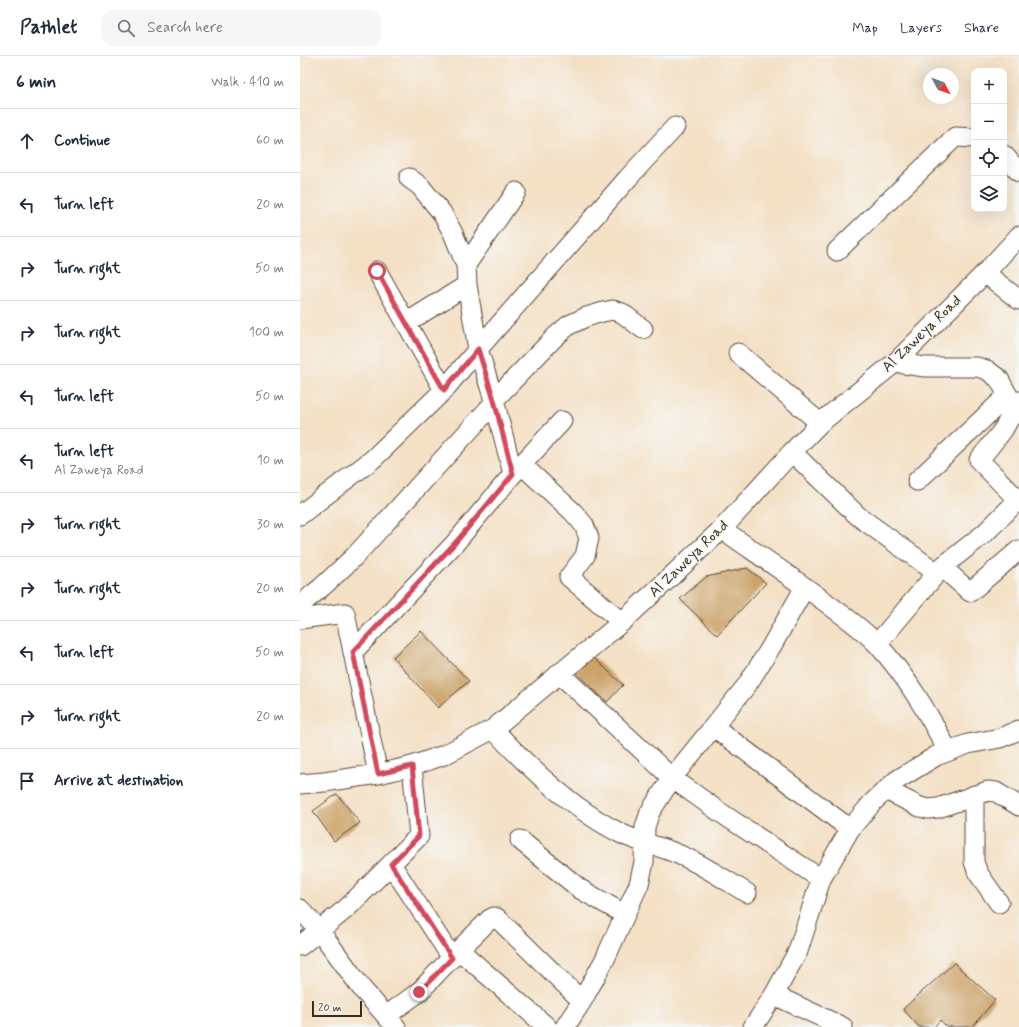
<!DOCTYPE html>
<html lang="en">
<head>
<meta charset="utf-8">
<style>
	:root { --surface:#fff; --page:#f6f6f7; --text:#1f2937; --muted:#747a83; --line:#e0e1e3 }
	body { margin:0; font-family:Mynerve,sans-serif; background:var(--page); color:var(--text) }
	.controls { position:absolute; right:12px; top:12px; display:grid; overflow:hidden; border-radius:8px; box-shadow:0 4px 16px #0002 }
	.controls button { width:36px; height:36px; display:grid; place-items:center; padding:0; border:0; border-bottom:1px solid var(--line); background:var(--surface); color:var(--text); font:20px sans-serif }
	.compass { position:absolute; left:623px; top:12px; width:36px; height:36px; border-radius:50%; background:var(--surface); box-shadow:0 4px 16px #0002; rotate:131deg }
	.scale { position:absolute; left:12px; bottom:10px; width:50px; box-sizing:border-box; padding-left:4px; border:2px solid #3b2a1e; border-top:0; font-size:11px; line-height:14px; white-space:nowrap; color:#3b2a1e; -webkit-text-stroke:3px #f6f6f2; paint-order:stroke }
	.stop { position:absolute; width:12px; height:12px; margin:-9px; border:3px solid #d1495b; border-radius:50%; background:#fff }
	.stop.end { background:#d1495b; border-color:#fff; box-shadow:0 1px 4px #0008 }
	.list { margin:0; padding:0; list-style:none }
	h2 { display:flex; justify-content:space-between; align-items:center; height:52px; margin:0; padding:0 16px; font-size:17px }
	h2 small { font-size:13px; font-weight:400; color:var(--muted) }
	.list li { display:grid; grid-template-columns:26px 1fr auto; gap:12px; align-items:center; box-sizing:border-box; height:64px; padding:0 16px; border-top:1px solid var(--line) }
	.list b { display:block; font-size:15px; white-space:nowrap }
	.list p { margin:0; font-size:13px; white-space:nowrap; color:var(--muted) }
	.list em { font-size:13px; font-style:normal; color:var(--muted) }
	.icon { flex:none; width:22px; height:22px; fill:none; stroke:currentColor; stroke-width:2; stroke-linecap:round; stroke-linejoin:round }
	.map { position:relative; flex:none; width:719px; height:971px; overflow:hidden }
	header { display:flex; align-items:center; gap:24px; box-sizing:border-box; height:56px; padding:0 20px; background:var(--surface); border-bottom:1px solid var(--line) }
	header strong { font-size:19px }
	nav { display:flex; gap:22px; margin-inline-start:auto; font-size:14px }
	.search { width:280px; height:36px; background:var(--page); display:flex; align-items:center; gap:10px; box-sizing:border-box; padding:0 14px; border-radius:12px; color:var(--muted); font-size:15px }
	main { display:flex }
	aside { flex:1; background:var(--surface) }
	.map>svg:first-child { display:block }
	.building { fill:#cba166 }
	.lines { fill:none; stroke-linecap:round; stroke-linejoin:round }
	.minor-casing { stroke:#574537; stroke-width:21 }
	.minor { stroke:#fff; stroke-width:19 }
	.route { stroke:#d1495b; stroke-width:5 }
	.labels { text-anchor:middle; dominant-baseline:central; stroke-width:3; stroke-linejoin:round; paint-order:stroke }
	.street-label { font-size:15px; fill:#3b2a1e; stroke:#f6f6f2 }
</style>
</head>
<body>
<header>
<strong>Pathlet</strong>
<div class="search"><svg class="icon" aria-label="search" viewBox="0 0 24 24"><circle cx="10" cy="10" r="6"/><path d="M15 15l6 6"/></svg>Search here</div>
<nav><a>Map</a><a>Layers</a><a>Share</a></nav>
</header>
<main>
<aside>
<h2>6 min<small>Walk · 410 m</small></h2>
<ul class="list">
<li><svg class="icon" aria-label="ahead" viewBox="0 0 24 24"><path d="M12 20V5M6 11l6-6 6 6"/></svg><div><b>Continue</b></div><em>60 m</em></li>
<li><svg class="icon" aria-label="left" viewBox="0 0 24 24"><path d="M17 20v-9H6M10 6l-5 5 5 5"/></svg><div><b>Turn left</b></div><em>20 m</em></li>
<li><svg class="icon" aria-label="right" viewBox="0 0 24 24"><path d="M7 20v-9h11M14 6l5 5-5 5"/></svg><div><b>Turn right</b></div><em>50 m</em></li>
<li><svg class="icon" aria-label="right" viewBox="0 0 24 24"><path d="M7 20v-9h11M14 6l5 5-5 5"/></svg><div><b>Turn right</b></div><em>100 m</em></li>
<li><svg class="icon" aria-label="left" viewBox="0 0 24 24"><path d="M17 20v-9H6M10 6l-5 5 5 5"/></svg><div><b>Turn left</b></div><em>50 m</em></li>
<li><svg class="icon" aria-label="left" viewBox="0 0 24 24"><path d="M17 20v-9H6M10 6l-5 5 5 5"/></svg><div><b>Turn left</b><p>Al Zaweya Road</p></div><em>10 m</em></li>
<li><svg class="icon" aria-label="right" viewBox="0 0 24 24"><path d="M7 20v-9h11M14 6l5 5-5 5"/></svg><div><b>Turn right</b></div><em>30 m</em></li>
<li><svg class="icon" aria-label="right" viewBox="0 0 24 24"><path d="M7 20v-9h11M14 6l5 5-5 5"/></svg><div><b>Turn right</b></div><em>20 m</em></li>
<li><svg class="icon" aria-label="left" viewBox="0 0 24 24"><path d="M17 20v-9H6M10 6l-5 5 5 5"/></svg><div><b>Turn left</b></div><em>50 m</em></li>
<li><svg class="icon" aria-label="right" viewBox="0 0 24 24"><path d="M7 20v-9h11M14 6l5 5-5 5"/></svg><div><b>Turn right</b></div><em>20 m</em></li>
<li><svg class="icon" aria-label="arrive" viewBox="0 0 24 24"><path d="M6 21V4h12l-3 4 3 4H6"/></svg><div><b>Arrive at destination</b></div></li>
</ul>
</aside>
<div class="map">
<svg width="719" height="971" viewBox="0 0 719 971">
	<rect width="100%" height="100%" fill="#f6f6f2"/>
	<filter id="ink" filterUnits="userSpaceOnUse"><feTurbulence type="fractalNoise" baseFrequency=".025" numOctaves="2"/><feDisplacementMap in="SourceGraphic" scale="8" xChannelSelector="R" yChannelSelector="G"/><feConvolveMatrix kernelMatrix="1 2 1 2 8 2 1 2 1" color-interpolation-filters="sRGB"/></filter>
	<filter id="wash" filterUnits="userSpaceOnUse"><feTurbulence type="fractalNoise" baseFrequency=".012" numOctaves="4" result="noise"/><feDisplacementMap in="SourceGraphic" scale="16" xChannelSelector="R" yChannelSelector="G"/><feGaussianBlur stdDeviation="0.9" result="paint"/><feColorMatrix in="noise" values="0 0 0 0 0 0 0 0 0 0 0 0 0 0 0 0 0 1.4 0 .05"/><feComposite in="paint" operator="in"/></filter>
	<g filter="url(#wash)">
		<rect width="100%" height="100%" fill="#f4e0c5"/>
		<g id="blocks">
			<path class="building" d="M447,512L466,527L417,579L380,543L406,521Z
				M121,575L169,625L138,652L93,601Z
				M288,596L323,629L307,646L271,612Z
				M37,738L60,767L34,785L13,755Z
				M654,907L695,944L672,971H647L640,964L634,971H619L603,953Z"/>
		</g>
	</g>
	<g filter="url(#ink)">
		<use href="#blocks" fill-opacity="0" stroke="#574537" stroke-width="1"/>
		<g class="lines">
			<defs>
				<path id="minor" d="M704,99L719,116
					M109,122L120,130L142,157L153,177L166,209L167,229L178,293L194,344L213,418
					M537,195L655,81L674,82
					M166,209L216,136
					M77,215L144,334
					M685,217L719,244
					M106,267L167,229
					M438,297L520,367
					M597,305L604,308L625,311H677L687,314L699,323L715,353L719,358
					M194,344L256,280L269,269L286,261L303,256L313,254L322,257L343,273
					M492,396L558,460L637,517
					M222,409L273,456L284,469L289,482L285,500L269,521L322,566
					M617,425L708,339
					M0,459L73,403L144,334L178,293L328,122L375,71
					M422,473C456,497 490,520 524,545C542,559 562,572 578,589C607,621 628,657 648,695
					M642,511L670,536L719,494
					M0,549L22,531L55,500L194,347
					M0,563L45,557L78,718
					M577,588L642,511L685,477L718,444L679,404L703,374L719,345
					M53,596L156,486L213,418L262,365
					M259,617L372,722L421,757L521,823
					M414,671L550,773
					M193,673C228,711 274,754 320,777C339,787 361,790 380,799C404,809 425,824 447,837
					M112,710L119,780L91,808L152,902
					M0,728L24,726L78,718L112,710L144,699L193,673L322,566L422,473L492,396L520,367L597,305L685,217L719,180
					M586,734L620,751L628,753L638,752L688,735L696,736L719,750
					M674,739V806L678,817L699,847
					M220,784L280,833L324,858
					M0,853L20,875L63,934L96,971
					M0,890L47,852L91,808
					M159,894L190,863L194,861L197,862L282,945
					M474,939L543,971
					M86,960L119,936L159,894L247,971
					M265,971L282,945L305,903L339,828L344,806L345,771L350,756L372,722L447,629L471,591L505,531
					M453,971L474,939L498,895L521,823L550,773L573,746L597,724L636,700L668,688L700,682L719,674"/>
			</defs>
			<use href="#minor" class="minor-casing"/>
			<use href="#minor" class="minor"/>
		</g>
	</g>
	<g class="lines" filter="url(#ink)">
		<path class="route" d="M77,215L144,334L178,293L194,344L213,418L156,486L53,596L78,718L112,710L119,780L91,808L152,902L119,936"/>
	</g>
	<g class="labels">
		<g class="street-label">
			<text transform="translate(622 278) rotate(-44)">Al Zaweya Road</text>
			<text transform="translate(389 503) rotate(-44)">Al Zaweya Road</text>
		</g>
	</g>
</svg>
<div class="controls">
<button>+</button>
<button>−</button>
<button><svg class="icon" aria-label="locate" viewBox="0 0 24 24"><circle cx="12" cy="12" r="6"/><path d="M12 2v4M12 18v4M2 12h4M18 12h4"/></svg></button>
<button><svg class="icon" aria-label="layers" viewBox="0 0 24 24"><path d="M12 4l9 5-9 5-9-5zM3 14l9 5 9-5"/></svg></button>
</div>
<svg class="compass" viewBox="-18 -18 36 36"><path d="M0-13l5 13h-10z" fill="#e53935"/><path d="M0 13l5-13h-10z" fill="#747a83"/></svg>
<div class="scale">20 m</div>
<div class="stop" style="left:77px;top:215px"></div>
<div class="stop end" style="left:119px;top:936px"></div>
</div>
</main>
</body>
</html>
